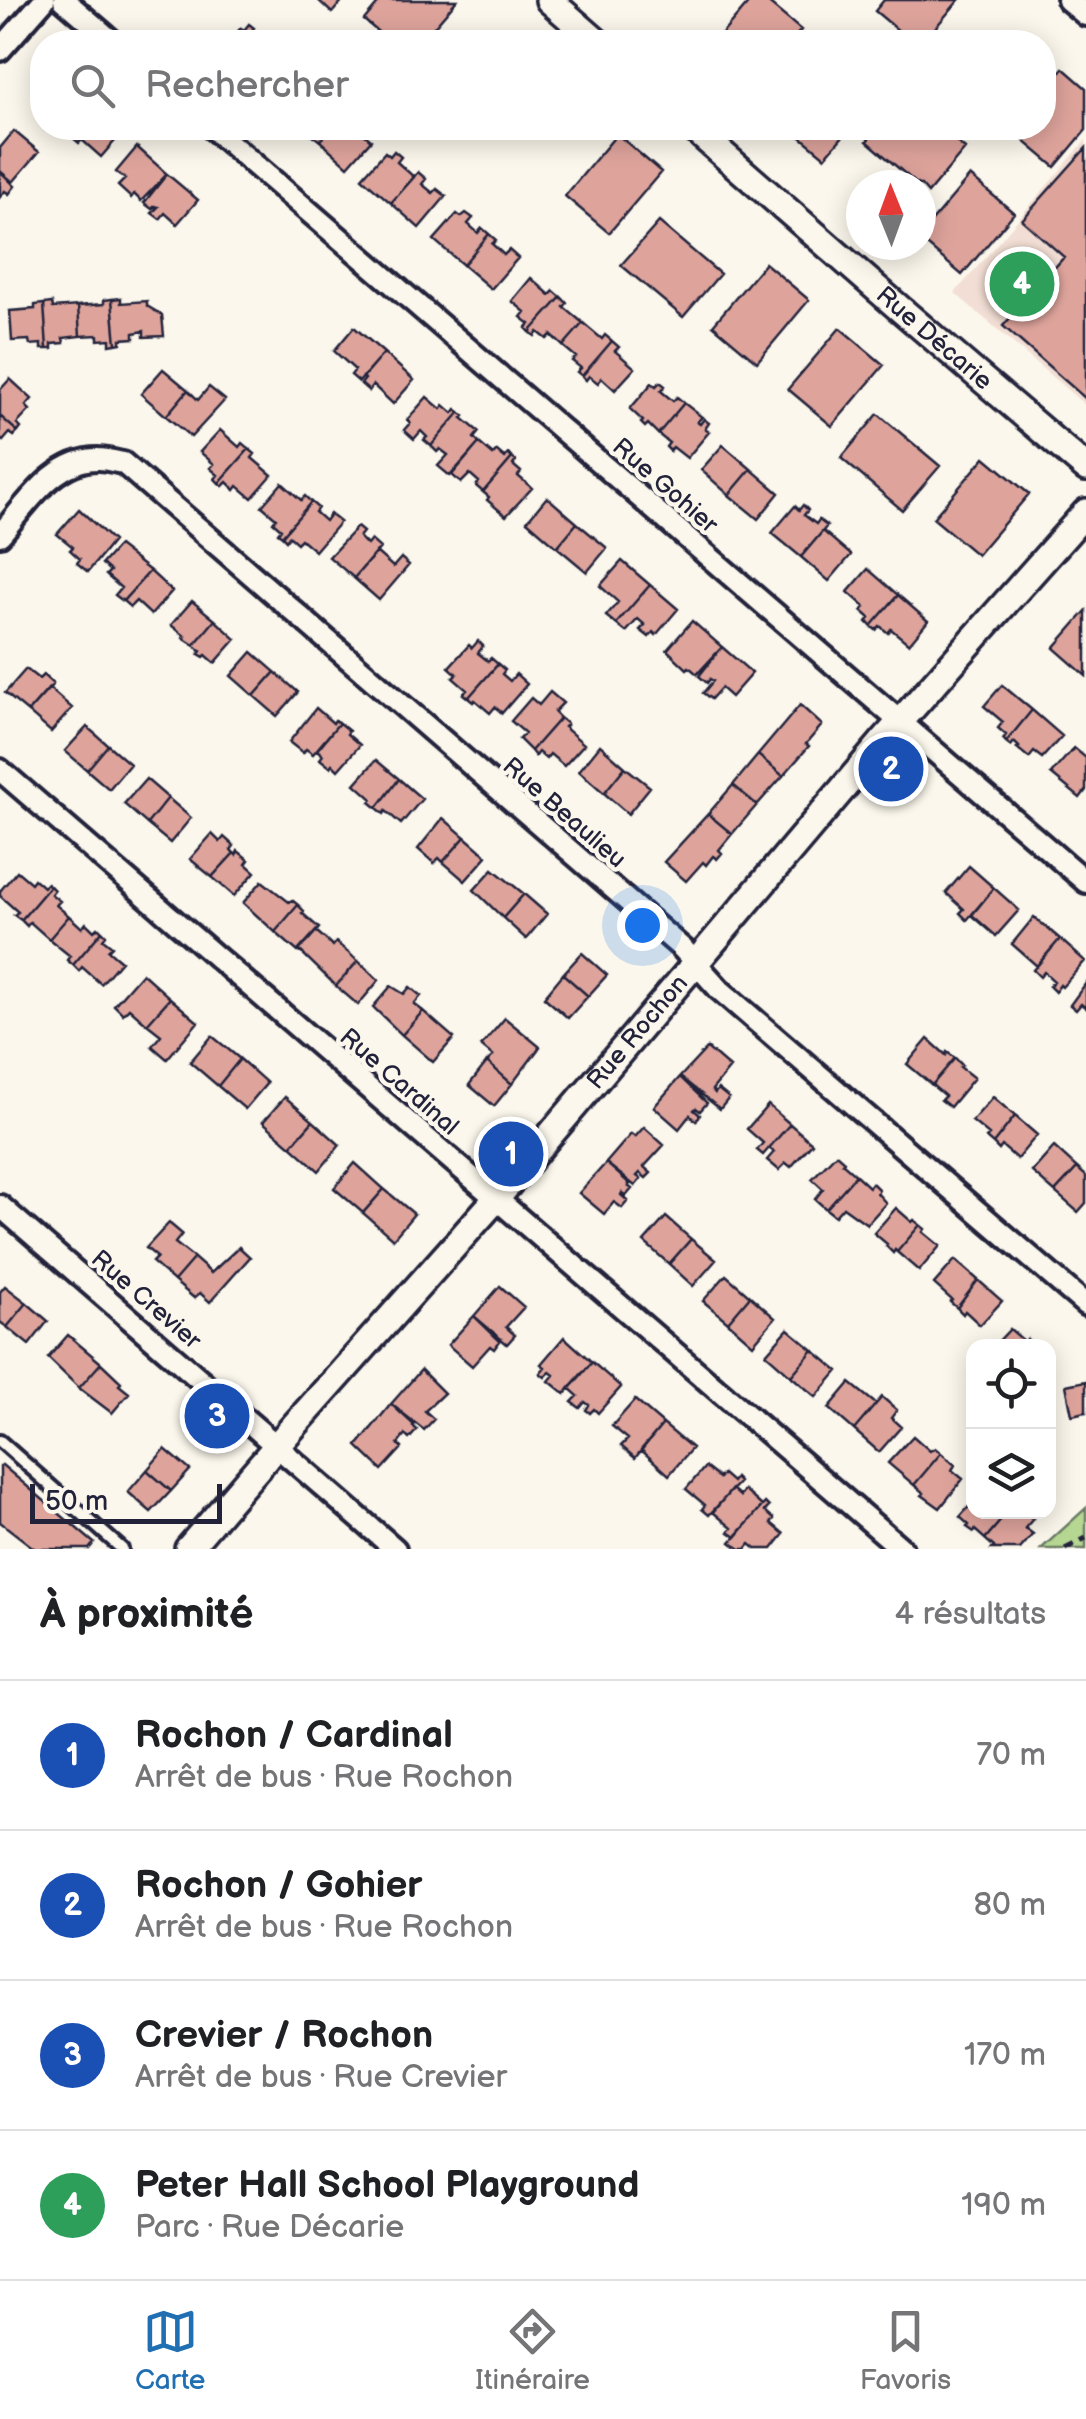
<!DOCTYPE html>
<html lang="fr">
<head>
<meta charset="utf-8">
<style>
	:root { --surface:#fff; --page:#f6f6f6; --text:#202124; --muted:#757577; --line:#e0e0e0; --accent:#1f6fb2 }
	body { margin:0; font-family:"Balsamiq Sans",sans-serif; background:var(--page); color:var(--text) }
	.controls { position:absolute; right:30px; bottom:30px; display:grid; overflow:hidden; border-radius:20px; box-shadow:0 5px 25px #0003 }
	.controls button { width:90px; height:90px; display:grid; place-items:center; padding:0; border:0; border-bottom:2px solid var(--line); background:var(--surface); color:var(--text); font:50px sans-serif }
	.compass { position:absolute; left:846px; top:170px; width:90px; height:90px; border-radius:50%; background:var(--surface); box-shadow:0 5px 25px #0003; rotate:359deg }
	.scale { position:absolute; left:30px; bottom:25px; width:192px; box-sizing:border-box; padding-left:10px; border:5px solid #22223b; border-top:0; font-size:28px; line-height:35px; white-space:nowrap; color:#22223b; -webkit-text-stroke:8px #fbf7ec; paint-order:stroke }
	.you { position:absolute; left:642px; top:925px; width:35px; height:35px; margin:-25px; border:8px solid #fff; border-radius:50%; background:#1a73e8; box-shadow:0 0 0 15px #1a73e833 }
	.badge { display:grid; place-items:center; width:65px; height:65px; border-radius:50%; background:var(--accent); color:#fff; font-size:32px; font-weight:700 }
	.pin { position:absolute; translate:-50% -50%; border:5px solid #fff; box-shadow:0 2px 10px #0006 }
	.list { margin:0; padding:0; list-style:none }
	h2 { display:flex; justify-content:space-between; align-items:center; height:130px; margin:0; padding:0 40px; font-size:42px }
	h2 small { font-size:32px; font-weight:400; color:var(--muted) }
	.list li { display:grid; grid-template-columns:65px 1fr auto; gap:30px; align-items:center; box-sizing:border-box; height:150px; padding:0 40px; border-top:2px solid var(--line) }
	.list b { display:block; font-size:38px; white-space:nowrap }
	.list p { margin:0; font-size:32px; white-space:nowrap; color:var(--muted) }
	.list em { font-size:32px; font-style:normal; color:var(--muted) }
	.icon { flex:none; width:55px; height:55px; fill:none; stroke:currentColor; stroke-width:2; stroke-linecap:round; stroke-linejoin:round }
	.map { position:relative; flex:none; width:1086px; height:1549px; overflow:hidden }
	.search { position:absolute; background:var(--surface); box-shadow:0 5px 25px #0003; left:30px; right:30px; top:30px; height:110px; display:flex; align-items:center; gap:25px; box-sizing:border-box; padding:0 35px; border-radius:40px; color:var(--muted); font-size:38px }
	.sheet { height:730px; background:var(--surface) }
	nav { display:flex; justify-content:space-around; align-items:center; box-sizing:border-box; height:140px; border-top:2px solid var(--line); background:var(--surface); font-size:28px; color:var(--muted) }
	nav a { display:grid; justify-items:center; gap:5px }
	nav .on { color:var(--accent) }
	.map>svg:first-child { display:block }
	.built { fill:#f2ded4 }
	.green { fill:#b5d791; stroke:#6c7c66; stroke-width:2.5 }
	.building { fill:#dea49c; stroke:#22223b; stroke-width:2.5 }
	.lines { fill:none; stroke-linecap:round; stroke-linejoin:round }
	.service-casing { stroke:#22223b; stroke-width:18 }
	.minor-casing { stroke:#22223b; stroke-width:28 }
	.tertiary-casing { stroke:#22223b; stroke-width:32 }
	.path { stroke:#22223b; stroke-width:5; stroke-dasharray:10 8; stroke-linecap:butt }
	.service { stroke:#fbf7ec; stroke-width:10 }
	.minor { stroke:#fbf7ec; stroke-width:20 }
	.tertiary { stroke:#fbf7ec; stroke-width:25 }
	.labels { text-anchor:middle; dominant-baseline:central; stroke-width:9; stroke-linejoin:round; paint-order:stroke }
	.street-label { font-size:25px; fill:#22223b; stroke:#fbf7ec }
</style>
</head>
<body>
<div class="map">
<svg width="1086" height="1549" viewBox="0 0 1086 1549">
	<rect width="100%" height="100%" fill="#fbf7ec"/>
	<filter id="ink" filterUnits="userSpaceOnUse"><feTurbulence type="fractalNoise" baseFrequency=".01" numOctaves="2"/><feDisplacementMap in="SourceGraphic" scale="20" xChannelSelector="R" yChannelSelector="G"/><feConvolveMatrix kernelMatrix="1 2 1 2 8 2 1 2 1" color-interpolation-filters="sRGB"/></filter>
	<g filter="url(#ink)">
		<path class="built" d="M1086,140V406L955,293Z"/>
		<path class="green" d="M1086,1508V1549H1041Z"/>
		<path class="building" d="M318,0H343L332,13Z
			M381,0H457L421,42H390L364,20Z
			M751,0H765L801,30L790,42H715Z
			M884,0H959L923,42H912L875,11Z
			M249,24L254,28L249,34L258,42H228L241,28L244,30Z
			M1063,68L1086,88V130L1055,167L1011,130L1013,128H1044V91Z
			M81,128H113L121,134L101,157L82,140L79,143L72,137Z
			M304,128H331L320,141Z
			M331,128H357L371,140L348,166L320,141Z
			M790,128H850L825,157Z
			M878,128H940L965,149L928,193L921,185H918L867,141Z
			M14,131L39,152L13,182L0,171V148Z
			M617,134L661,172L609,233L565,196Z
			M137,147L167,174L141,201L134,194L131,198L118,186L125,179L116,172Z
			M1086,148V399L1003,326L1064,257L1022,220Z
			M394,151L401,157L397,162L414,177L391,203L362,178L385,152L390,156Z
			M0,171L15,186L9,194L5,191L0,197Z
			M418,172L426,179L422,184L433,193L437,189L446,196L419,228L391,203Z
			M167,174L198,200L177,224L165,213L160,219L152,213L158,207L155,206L152,209L144,203Z
			M970,176L1014,213L962,275L921,240V234Z
			M466,213L473,218L468,224L478,233L482,228L489,234L463,265L434,240L457,214L461,217Z
			M659,222L720,274L683,317L621,265Z
			M489,234L496,240L492,244L504,255L509,250L518,258L491,289L463,265Z
			M765,263L809,300L757,362L713,325Z
			M531,278L550,295L554,291L561,297L530,332L526,328L530,324L521,317L525,312L512,301Z
			M561,297L567,303L564,307L583,323L563,346L551,335L547,339L538,332L535,336L530,332Z
			M121,298V303L147,301V306L162,315L164,336L144,337V331L134,333V338L121,339V343L116,344L112,299Z
			M112,299L116,344L110,345V339L98,340V335L80,336L78,306L104,304V300Z
			M52,303L53,308L78,306L80,336L63,338L64,343L52,344V349H47L44,304Z
			M44,304L47,349H41V344L30,345L29,340L12,341L10,311L35,309V305Z
			M583,323L602,339L605,335L612,341L582,376L577,372L581,368L572,361L576,357L563,346Z
			M354,327L384,353L359,382L351,375L355,370L334,351Z
			M840,328L884,365L832,426L788,389Z
			M612,341L619,347L615,351L635,368L615,390L602,378L598,383L589,376L586,380L582,376Z
			M384,353L414,380L393,404L373,385L369,391L361,384L365,379L363,377Z
			M163,369L188,390L166,416L141,394Z
			M10,379L32,399L26,406L30,410L17,424L21,428L18,432L0,416V390Z
			M660,382L665,386L661,391L673,401L677,397L684,403L658,434L648,424L645,427L641,423L643,421L630,409L652,383L656,386Z
			M209,387L225,400L191,437L166,416L188,390L198,400Z
			M427,397L441,409L444,405L453,413L456,409L460,412L431,446L424,440L427,437L421,431L414,439L404,430L410,423L407,420Z
			M684,403L702,417L697,422L700,424L704,419L709,423L705,429L709,432L687,458L673,447L670,451L666,447L669,443L658,434Z
			M460,412L464,416L462,418L479,432L474,438L479,443L450,476L438,466L448,455L440,449L437,452L431,446Z
			M878,414L940,466L902,510L841,458Z
			M0,416L18,432L14,436L10,433L3,441L0,439Z
			M220,430L239,447L242,443L249,449L219,483L215,479L218,475L210,468L214,464L200,452Z
			M479,443L493,455L497,451L505,458L508,454L512,458L483,492L476,486L479,482L470,474L461,483L452,475Z
			M723,445L751,469L729,495L701,470Z
			M249,449L255,454L252,458L272,475L252,498L238,486L235,490L227,482L223,486L219,483Z
			M985,457L1029,494L977,555L933,518Z
			M512,458L516,461L513,465L521,472L518,476L532,488L506,516L487,500L489,497L483,492Z
			M751,469L779,493L758,519L729,495Z
			M282,483L301,500L305,496L311,502L282,536L278,533L281,529L273,522L276,518L262,506Z
			M547,497L577,523L557,547L527,521Z
			M311,502L318,508L315,512L325,521L330,514L340,522L315,551L301,539L297,543L289,536L286,540L282,536Z
			M803,505L808,510L804,515L816,524L819,520L827,526L801,557L772,533L795,506L799,510Z
			M79,509L113,541L88,572L77,563L80,559L70,550L73,547L57,534Z
			M577,523L607,548L587,572L557,547Z
			M357,527L363,532L359,537L367,545L371,540L380,548L354,578L329,557Z
			M823,531L851,555L829,581L801,557Z
			M118,546L150,571L123,601L115,595L121,588L106,575L110,571L102,564Z
			M376,552L393,567L401,558L409,565L379,600L354,578Z
			M622,561L650,585L616,624L606,616L618,602L600,586Z
			M868,569L898,595L871,626L867,622L870,618L862,611L865,607L848,592Z
			M150,571L172,591L151,615L136,601L130,607L123,601Z
			M650,585L678,609L656,635L653,632L649,637L640,630L645,625L638,619L626,632L616,624Z
			M898,595L928,621L909,644L891,629L888,633L880,626L876,630L871,626Z
			M192,601L215,620L194,645L183,638L185,636L171,625Z
			M1086,611V676L1054,648Z
			M215,620L236,639L215,663L206,655L204,657L199,654L201,651L194,645Z
			M692,621L722,647L697,674L689,667L687,669L667,650Z
			M478,641L483,646L478,653L488,661L491,658L498,664L468,698L463,694L467,690L453,678L457,674L449,667L469,645L472,648Z
			M722,647L752,673L731,697L721,688L711,699L703,693L713,681L710,679L707,683L699,676Z
			M252,652L275,672L254,696L231,676Z
			M498,664L505,670L502,674L510,681L516,674L527,684L502,713L495,707L490,713L475,700L473,702L468,698Z
			M26,669L39,679L43,675L53,684L28,712L5,693Z
			M275,672L298,692L277,716L254,696Z
			M1002,685L1032,710L1006,742L1003,739L1006,735L998,728L1003,722L984,706Z
			M49,688L72,708L51,732L28,712Z
			M550,692L563,703L554,712L560,718L531,751L519,739L525,733L511,721L531,698L539,705Z
			M800,705L822,725L806,744L809,746L783,776L758,755Z
			M316,708L333,723L335,720L339,723L313,754L306,749L303,753L289,742Z
			M1032,710L1062,736L1042,758L1034,752L1029,758L1017,748L1019,747L1014,742L1011,746L1006,742Z
			M560,718L567,724L564,727L584,744L564,766L550,754L546,759L538,752L535,756L531,751Z
			M339,723L349,731L347,734L360,745L338,770L332,764L330,767L320,759L323,755L317,750Z
			M87,727L108,745L87,770L65,751Z
			M108,745L130,764L109,789L87,770Z
			M600,745L625,767L604,793L579,771Z
			M1074,748L1086,758V790L1080,798L1051,774Z
			M758,755L783,776L757,805L733,785Z
			M376,760L399,779L377,808L370,802L372,799L355,784Z
			M625,767L650,787L628,814L604,793Z
			M146,779L168,798L147,824L124,804Z
			M399,779L422,799L401,824L386,811L384,814L377,808Z
			M733,785L757,805L732,834L708,814Z
			M168,798L191,818L170,843L147,824Z
			M708,814L732,834L719,850L722,853L717,859L713,856L706,865L703,862L686,881L664,862Z
			M443,818L465,837L443,862L439,858L434,863L418,849Z
			M212,834L220,842L224,837L234,846L231,850L234,853L212,877L190,859Z
			M465,837L487,856L465,881L443,862Z
			M238,851L249,860L246,864L255,872L234,896L212,877L234,853L236,855Z
			M969,866L994,888L967,920L960,913L964,909L946,893Z
			M493,869L524,894L503,918L474,890Z
			M17,871L31,883L34,879L43,887L47,883L50,886L21,920L14,915L18,912L0,896V891Z
			M262,881L289,902L292,900L298,905L275,932L243,903Z
			M50,886L54,890L51,894L60,901L56,905L69,916L49,939L30,922L27,926L21,920Z
			M994,888L1019,910L996,936L972,915Z
			M524,894L547,914L526,939L503,918Z
			M298,905L304,911L302,913L319,928L298,952L275,932Z
			M69,916L82,928L86,923L94,931L98,927L102,931L73,965L67,960L70,956L49,939Z
			M1034,917L1060,939L1037,966L1012,944Z
			M102,931L106,935L103,939L112,946L108,950L121,961L101,984L82,967L79,971L73,965Z
			M316,931L333,946L336,942L358,961L336,986L299,950Z
			M1060,939L1085,961L1062,987L1060,985L1055,992L1049,986L1054,981L1044,972L1040,977L1033,970Z
			M582,953L607,975L588,996L563,974Z
			M358,961L379,980L358,1005L336,986Z
			M142,973L170,998L147,1024L129,1008L123,1014L114,1005Z
			M563,974L588,996L568,1018L544,997Z
			M1086,983V1008L1081,1004L1076,1010L1070,1005Z
			M391,986L404,994L410,987L421,996L414,1004L423,1011L402,1035L373,1007Z
			M170,998L198,1022L167,1059L152,1046L161,1035L147,1024Z
			M423,1011L454,1038L433,1062L402,1035Z
			M505,1018L540,1047L512,1084L487,1062L493,1056L481,1046Z
			M212,1036L240,1059L218,1086L190,1062Z
			M928,1039L946,1055L947,1052L955,1058L932,1085L907,1064Z
			M707,1048L730,1068L712,1090L715,1093L718,1089L729,1098L720,1109L680,1077Z
			M955,1058L962,1065L960,1067L974,1078L950,1107L941,1100L945,1096L932,1085Z
			M240,1059L267,1083L245,1109L218,1086Z
			M487,1062L512,1084L494,1106L469,1085Z
			M680,1077L707,1103L700,1111L696,1108L694,1110L700,1115L696,1121L690,1115L679,1129L654,1107Z
			M285,1097L313,1121L291,1146L263,1122Z
			M993,1097L1015,1116L993,1144L986,1138L989,1135L972,1121Z
			M768,1105L790,1124L763,1155L757,1150L763,1143L747,1129Z
			M1015,1116L1037,1135L1017,1159L1002,1146L999,1150L993,1144Z
			M313,1121L340,1145L319,1171L291,1146Z
			M790,1124L812,1143L791,1167L786,1163L779,1170L767,1160L774,1152L769,1148Z
			M644,1127L664,1145L644,1167L651,1173L646,1178L640,1173L637,1176L641,1179L635,1186L606,1163L631,1134L635,1137Z
			M1054,1147L1077,1168L1055,1192L1032,1172Z
			M836,1154L844,1161L842,1163L856,1175L826,1209L815,1199L823,1189L812,1179Z
			M355,1163L384,1189L363,1213L334,1188Z
			M606,1163L630,1184L628,1186L632,1189L626,1196L622,1193L621,1195L628,1201L622,1208L614,1202L604,1214L579,1193Z
			M1077,1168L1086,1176V1203L1078,1212L1055,1192Z
			M856,1175L869,1187L872,1183L879,1190L877,1193L886,1203L867,1224L843,1207L835,1216L826,1209Z
			M384,1189L414,1214L393,1239L363,1213Z
			M896,1208L912,1222L914,1220L920,1225L897,1252L895,1250L893,1253L886,1246L887,1244L874,1233Z
			M666,1217L691,1239L669,1264L644,1242Z
			M169,1223L182,1234L175,1243L194,1258L174,1281L152,1262L157,1257L146,1248Z
			M920,1225L925,1229L923,1232L940,1246L919,1271L897,1252Z
			M691,1239L716,1260L693,1286L669,1264Z
			M239,1247L250,1257L210,1302L200,1293L194,1298L174,1281L194,1258L211,1273Z
			M955,1260L978,1280L957,1308L950,1302L952,1300L934,1284Z
			M726,1275L750,1296L728,1322L703,1301Z
			M978,1280L1002,1301L980,1325L965,1311L963,1314L957,1308Z
			M5,1286L27,1303L7,1327L0,1322V1292Z
			M500,1286L524,1307L506,1327L515,1335L507,1344L474,1316Z
			M750,1296L775,1318L753,1344L728,1322Z
			M27,1303L48,1321L29,1345L7,1327Z
			M474,1316L500,1341L494,1349L490,1346L472,1366L448,1345Z
			M788,1329L813,1350L791,1376L766,1354Z
			M1010,1329L1025,1342L1027,1339L1033,1345L1032,1346H994Z
			M68,1335L101,1363L79,1388L48,1358Z
			M564,1337L592,1362L565,1394L549,1381L554,1375L550,1372L545,1377L540,1373L545,1367L541,1364Z
			M813,1350L838,1371L816,1397L791,1376Z
			M592,1362L621,1387L598,1413L594,1409L590,1413L586,1410L589,1405L585,1402L580,1408L572,1402L578,1396L569,1388Z
			M101,1363L121,1382L119,1385L129,1393L112,1413L79,1388Z
			M421,1370L444,1393L425,1411L434,1419L424,1430L391,1404Z
			M1086,1381V1412L1072,1415L1066,1385Z
			M850,1383L876,1404L854,1430L829,1408Z
			M882,1397L897,1410L891,1418L901,1427L879,1452L854,1430Z
			M635,1400L663,1424L635,1458L621,1446L628,1439L612,1426Z
			M391,1404L414,1425L413,1426L417,1430L409,1439L405,1435L398,1444L402,1448L382,1470L357,1446Z
			M663,1424L692,1448L669,1475L641,1450Z
			M913,1436L930,1451L935,1448L941,1453L914,1485L888,1463Z
			M165,1449L190,1470L171,1491L147,1470Z
			M941,1453L955,1465L952,1470L963,1479L940,1508L922,1495L924,1493L914,1485Z
			M2,1465L94,1543L89,1549H35L0,1522V1467Z
			M705,1467L719,1478L723,1474L732,1482L735,1478L739,1482L709,1515L702,1509L705,1505L686,1489Z
			M147,1470L171,1491L151,1512L128,1492Z
			M732,1489L740,1496L744,1490L762,1506L736,1537L729,1532L732,1528L713,1512Z
			M974,1501V1512H1008L985,1539L975,1530L974,1532L967,1527L969,1525L960,1517Z
			M765,1503L769,1507L765,1511L774,1519L771,1523L784,1534L772,1549H756L750,1544L746,1549H740L731,1542Z
			M1008,1512H1024L1033,1519L1025,1528L1033,1534L1020,1549H992L994,1547L985,1539Z"/>
		<g class="lines">
			<defs>
				<path id="service" d="M0,1441L122,1549"/>
				<path id="minor" d="M64,0L113,42
					M1068,0L1086,15
					M0,50L44,0
					M212,128L1086,882
					M0,535C26,505 55,458 99,459C107,459 116,462 123,463L683,949L720,990L1086,1305
					M0,770L902,1549
					M0,1206L395,1549"/>
				<g id="tertiary">
					<path d="M549,0L597,42"/>
					<path id="s1" d="M693,128L899,308L1086,468"/>
					<path id="s2" d="M188,1549L293,1427L496,1199L884,740L1086,512"/>
				</g>
			</defs>
			<use href="#service" class="service-casing"/>
			<use href="#minor" class="minor-casing"/>
			<use href="#tertiary" class="tertiary-casing"/>
			<path class="path" d="M1065,1549L1086,1538"/>
			<use href="#service" class="service"/>
			<use href="#minor" class="minor"/>
			<use href="#tertiary" class="tertiary"/>
		</g>
	</g>
	<g class="labels">
		<g class="street-label">
			<text stroke="none"><textPath href="#s1" startOffset="320">Rue Décarie</textPath></text>
			<text transform="translate(665 486) rotate(41)">Rue Gohier</text>
			<text transform="translate(564 813) rotate(41)">Rue Beaulieu</text>
			<text stroke="none"><textPath href="#s2" startOffset="685">Rue Rochon</textPath></text>
			<text transform="translate(399 1082) rotate(41)">Rue Cardinal</text>
			<text transform="translate(146 1300) rotate(41)">Rue Crevier</text>
		</g>
	</g>
</svg>
<div class="controls">
<button><svg class="icon" aria-label="locate" viewBox="0 0 24 24"><circle cx="12" cy="12" r="6"/><path d="M12 2v4M12 18v4M2 12h4M18 12h4"/></svg></button>
<button><svg class="icon" aria-label="layers" viewBox="0 0 24 24"><path d="M12 4l9 5-9 5-9-5zM3 14l9 5 9-5"/></svg></button>
</div>
<svg class="compass" viewBox="-18 -18 36 36"><path d="M0-13l5 13h-10z" fill="#e53935"/><path d="M0 13l5-13h-10z" fill="#757577"/></svg>
<div class="scale">50 m</div>
<div class="you"></div>
<div class="pin badge" style="left:511px;top:1154px;background:#1a4fb4">1</div>
<div class="pin badge" style="left:891px;top:769px;background:#1a4fb4">2</div>
<div class="pin badge" style="left:217px;top:1416px;background:#1a4fb4">3</div>
<div class="pin badge" style="left:1022px;top:284px;background:#2e9e5b">4</div>
<div class="search"><svg class="icon" aria-label="search" viewBox="0 0 24 24"><circle cx="10" cy="10" r="6"/><path d="M15 15l6 6"/></svg>Rechercher</div>
</div>
<section class="sheet">
<h2>À proximité<small>4 résultats</small></h2>
<ul class="list">
<li><span class="badge" style="background:#1a4fb4">1</span><div><b>Rochon / Cardinal</b><p>Arrêt de bus · Rue Rochon</p></div><em>70 m</em></li>
<li><span class="badge" style="background:#1a4fb4">2</span><div><b>Rochon / Gohier</b><p>Arrêt de bus · Rue Rochon</p></div><em>80 m</em></li>
<li><span class="badge" style="background:#1a4fb4">3</span><div><b>Crevier / Rochon</b><p>Arrêt de bus · Rue Crevier</p></div><em>170 m</em></li>
<li><span class="badge" style="background:#2e9e5b">4</span><div><b>Peter Hall School Playground</b><p>Parc · Rue Décarie</p></div><em>190 m</em></li>
</ul>
</section>
<nav>
<a class="on"><svg class="icon" aria-label="map" viewBox="0 0 24 24"><path d="M3 6l6-2 6 2 6-2v14l-6 2-6-2-6 2zM9 4v14M15 6v14"/></svg>Carte</a>
<a><svg class="icon" aria-label="directions" viewBox="0 0 24 24"><path d="M12 3l9 9-9 9-9-9zM9 14v-3h6M13 9l2 2-2 2"/></svg>Itinéraire</a>
<a><svg class="icon" aria-label="saved" viewBox="0 0 24 24"><path d="M7 4h10v16l-5-4-5 4z"/></svg>Favoris</a>
</nav>
</body>
</html>
